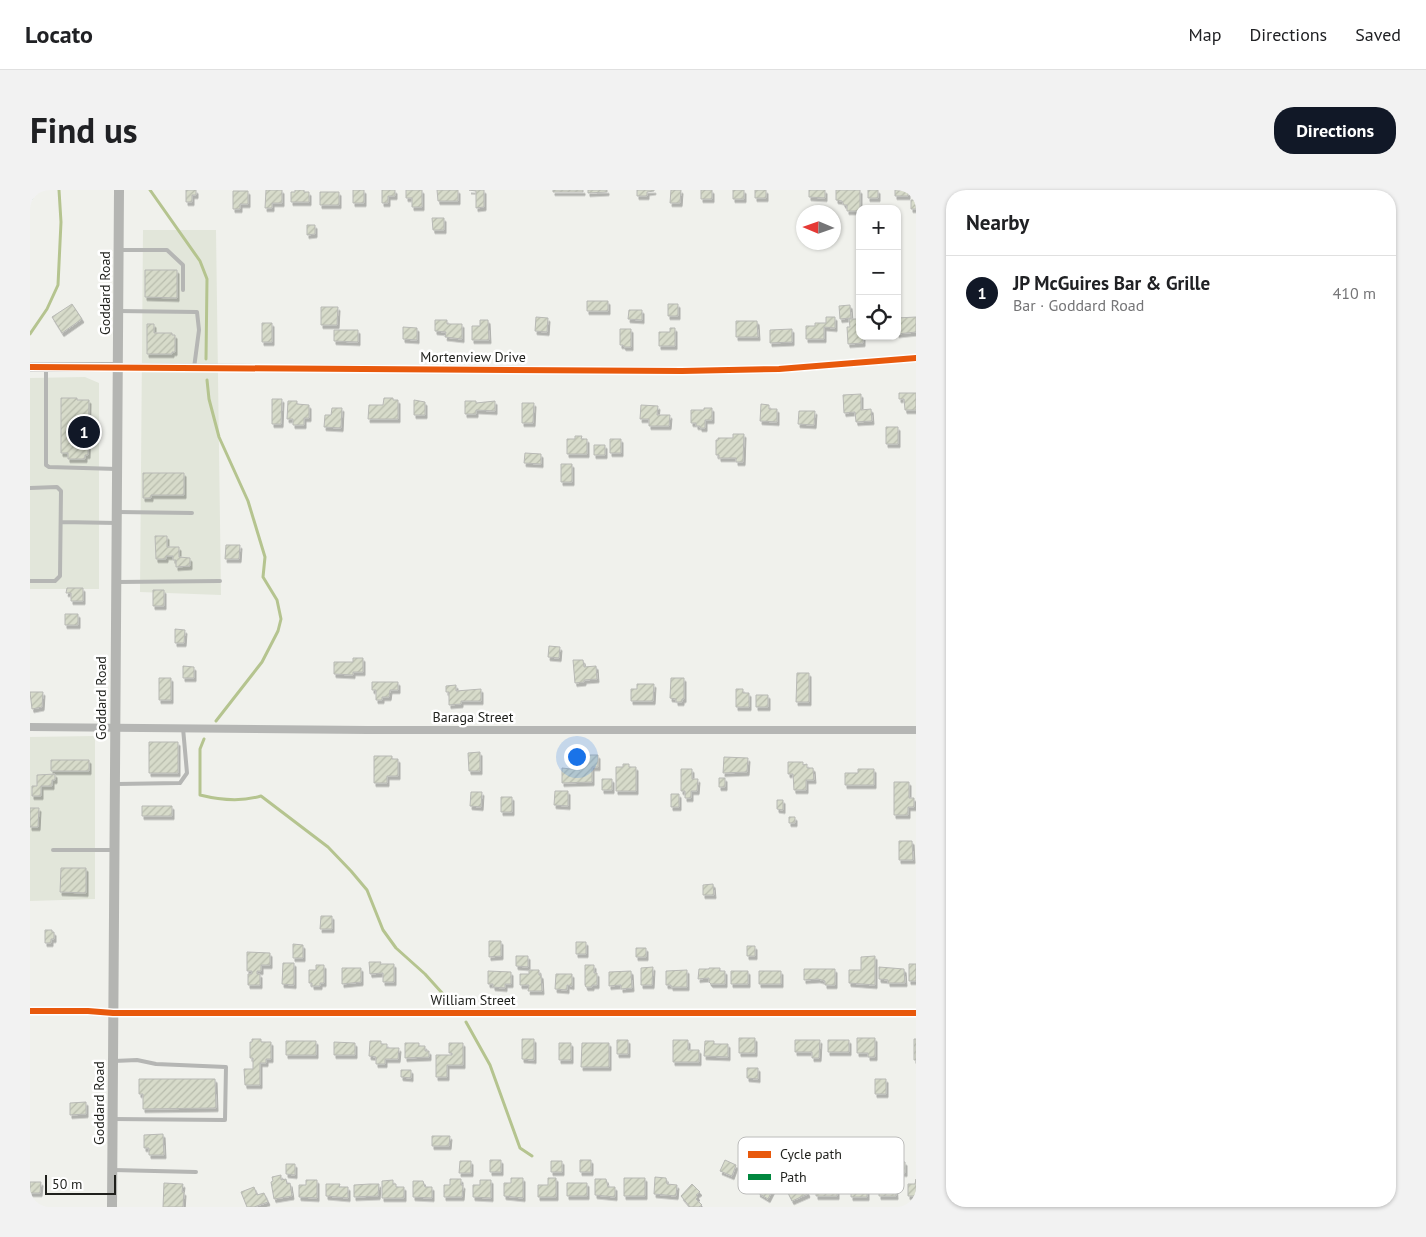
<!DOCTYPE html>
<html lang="en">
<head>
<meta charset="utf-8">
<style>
	:root { --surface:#fff; --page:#f2f2f2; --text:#202124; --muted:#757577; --line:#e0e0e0; --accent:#111827 }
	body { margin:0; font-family:"PT Sans",sans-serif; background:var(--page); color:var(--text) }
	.controls { position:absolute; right:15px; top:15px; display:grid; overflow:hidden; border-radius:10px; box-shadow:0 1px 4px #0004 }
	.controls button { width:45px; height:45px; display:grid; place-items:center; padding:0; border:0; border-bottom:1px solid var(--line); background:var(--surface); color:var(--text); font:25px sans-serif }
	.compass { position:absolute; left:766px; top:15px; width:45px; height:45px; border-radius:50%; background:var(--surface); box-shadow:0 1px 4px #0004; rotate:272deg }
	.scale { position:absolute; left:15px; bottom:12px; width:71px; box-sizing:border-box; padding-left:5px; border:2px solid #1f201c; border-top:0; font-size:14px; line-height:18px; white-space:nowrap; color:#1f201c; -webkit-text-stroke:4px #fff; paint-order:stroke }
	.you { position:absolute; left:546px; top:566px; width:18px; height:18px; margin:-12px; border:4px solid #fff; border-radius:50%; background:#1a73e8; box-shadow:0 0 0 8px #1a73e833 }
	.badge { display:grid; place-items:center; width:32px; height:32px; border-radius:50%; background:var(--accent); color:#fff; font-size:16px; font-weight:700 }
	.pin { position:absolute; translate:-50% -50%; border:2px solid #fff; box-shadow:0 1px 5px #0006 }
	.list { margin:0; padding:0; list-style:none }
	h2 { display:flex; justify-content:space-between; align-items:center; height:65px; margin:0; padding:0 20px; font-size:21px }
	h2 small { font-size:16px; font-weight:400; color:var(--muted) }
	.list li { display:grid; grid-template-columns:32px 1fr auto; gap:15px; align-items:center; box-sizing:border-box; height:75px; padding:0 20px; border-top:1px solid var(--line) }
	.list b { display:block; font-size:19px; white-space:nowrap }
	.list p { margin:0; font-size:16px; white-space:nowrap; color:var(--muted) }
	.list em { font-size:16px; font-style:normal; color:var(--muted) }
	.icon { flex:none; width:28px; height:28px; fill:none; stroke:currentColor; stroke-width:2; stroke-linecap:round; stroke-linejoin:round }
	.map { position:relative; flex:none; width:886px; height:1017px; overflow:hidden; border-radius:20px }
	header { display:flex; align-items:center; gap:30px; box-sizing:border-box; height:70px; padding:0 25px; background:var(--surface); border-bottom:1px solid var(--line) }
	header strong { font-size:24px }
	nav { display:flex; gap:28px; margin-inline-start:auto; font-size:18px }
	.intro { display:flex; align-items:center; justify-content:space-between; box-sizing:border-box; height:120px; padding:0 30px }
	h1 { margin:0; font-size:35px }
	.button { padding:12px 22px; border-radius:20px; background:var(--accent); color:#fff; font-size:18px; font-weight:700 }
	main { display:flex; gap:30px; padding:0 30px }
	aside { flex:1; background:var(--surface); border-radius:20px; box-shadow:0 1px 4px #0004 }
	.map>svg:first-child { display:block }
	.built { fill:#e2e6da }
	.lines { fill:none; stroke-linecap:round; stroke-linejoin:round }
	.stream { stroke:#b5c48f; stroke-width:3 }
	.building { fill:url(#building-hatch); stroke:#b8b9b5; filter:url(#shadow) }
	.lane { stroke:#b5b6b4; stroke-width:4 }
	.street { stroke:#b5b6b4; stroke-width:8 }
	.secondary { stroke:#b4b5b2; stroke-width:10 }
	.quiet { stroke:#00873e; stroke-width:5; stroke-dasharray:10 5; stroke-linecap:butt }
	.cycleway-casing { stroke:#fff; stroke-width:9 }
	.cycleway { stroke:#e8590c; stroke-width:6 }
	.labels { text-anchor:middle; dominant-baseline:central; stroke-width:5; stroke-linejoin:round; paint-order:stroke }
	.street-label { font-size:14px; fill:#1f201c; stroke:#fff }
	.key { fill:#fff; stroke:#bcbcbb; stroke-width:1 }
	.key-label { font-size:14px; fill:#1f201c }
</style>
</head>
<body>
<header>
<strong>Locato</strong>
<nav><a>Map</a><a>Directions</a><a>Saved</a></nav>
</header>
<div class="intro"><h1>Find us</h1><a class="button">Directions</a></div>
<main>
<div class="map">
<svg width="886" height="1017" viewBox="0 0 886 1017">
	<defs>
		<pattern id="building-hatch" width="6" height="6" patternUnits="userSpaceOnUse" patternTransform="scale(1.25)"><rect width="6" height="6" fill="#d7dbca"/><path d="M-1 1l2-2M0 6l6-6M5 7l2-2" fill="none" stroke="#b8bcad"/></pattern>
		<filter id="shadow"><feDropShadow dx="2" dy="3.5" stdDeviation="0" flood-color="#0004"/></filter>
	</defs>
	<rect width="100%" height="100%" fill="#f0f1ec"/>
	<path class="built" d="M113,40H186L191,405L110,402Z
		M55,187L69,193V399H0V188Z
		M65,546V709L0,711V547Z"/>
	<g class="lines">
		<path class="stream" d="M120,0L170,71L177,89L176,169
			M0,144L17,119L28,95L31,32L29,0
			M177,190L179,209L189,247L218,311L235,367L233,387L247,410L251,429L248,441L232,472L186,531
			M174,549L170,559V605C190,610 211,612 231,606L298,657L321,681L337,700L353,740L366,758L395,784L422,814
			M436,832L460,875L490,958L502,966"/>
	</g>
	<path class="building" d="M156,0H166V5H162V12H156Z
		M236,0H252V13H242V18H235Z
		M265,0H274V2H279V12H261V2H265Z
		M323,0H334V13H323Z
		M352,0H365V6H358V13H352Z
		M376,0H392V17H382V8H376Z
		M407,0H428V11H408Z
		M439,0H454V17L446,18V1Z
		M523,0H553V2H523Z
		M558,0H577V2L558,3Z
		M607,0H624V1L617,2V6H607Z
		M641,0H651L650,13H640Z
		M671,0H682V9H671Z
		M703,0H714V9H703Z
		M725,0H736V8H725Z
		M779,0H795V8L779,7Z
		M806,0H830V21H817V15H814L812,11L806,10Z
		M838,0H848V8H838Z
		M865,0H878V6H865Z
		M203,1H218V14H210V19H203Z
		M290,2H309V15H290Z
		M881,10H886V19H881Z
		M402,28H414V40H403Z
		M277,35H285V44L277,45Z
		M115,80H147V108L115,107Z
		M557,111H578V121H557Z
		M42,114L52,129L32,143L22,127Z
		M638,114H648V126H638Z
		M820,115L821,128L810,129L809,116Z
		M291,117H308L307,135H291Z
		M599,120H612V130L598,129Z
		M506,127L518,128L517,142L505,141Z
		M796,127H805V138L794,137V149H776V136H785V133H796Z
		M886,127V142L867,144V128Z
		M819,129H830V146H833V153L818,154L817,137H820Z
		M405,130H417V134H432V149L415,147L416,142L405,141Z
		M450,130H458L459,150H442V136H450Z
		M706,131H727L728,147H706Z
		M232,133H242V152H232Z
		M117,134H124V143H142V145H145V162H142V164H117Z
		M373,137L387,138V150L373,149Z
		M640,138H645V156H629V142H640Z
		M590,139H601V157H594L593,155H590Z
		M762,139V152L740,153V140Z
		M304,140H328V152L304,151Z
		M869,203H886V220H875L874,209H869Z
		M831,204V220L841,219L842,231L826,232L825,222L814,223L813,205Z
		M31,208H47V210H59L58,265H55V269H38V263H31Z
		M354,208H363V210H368V229H338L339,215H353Z
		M242,209H252L251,234H242Z
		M384,210L395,212V225H384Z
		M258,211H267V214L279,215V228H274V235H263V229H257Z
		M435,211H446V213L465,211V221L446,220V224H435Z
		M492,213H504L503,233H492Z
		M731,214L739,215V219H747V232L730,231Z
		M611,215L628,216L627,225H640L639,236H619V229H610Z
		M302,218H312L311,238L294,237L295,225H301Z
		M674,218H682V230H675V238H670V236H666V233H661V220H674Z
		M769,221H785L784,235L768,234Z
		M856,237H868V254H856Z
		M703,244H714L713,272H706V268H689V265H686V250H688V248H703Z
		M545,246H552L551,249H557V264H537V249H545Z
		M580,249H591V263H580Z
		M564,255H575V265H564Z
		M495,263L511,264V274L494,273Z
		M531,274H542V292H531Z
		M113,283H154V305H121V308H113Z
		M125,346H137V357H149V367L160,368V376L146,377V370H143V366H136V369H126Z
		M196,355H210L209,369H195Z
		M37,398H53V411H41V403H36Z
		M123,400H134V416H123Z
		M35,424H48V435H35Z
		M145,439L155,440L154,453H145Z
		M519,456L530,457L529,468L518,467Z
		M323,468H333V482H323V485L304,484V472H323Z
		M543,470H553L554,477L566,476L567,489L554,490V492L545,493Z
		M153,476L164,477V488H153Z
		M767,483H779V512H766Z
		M129,488H141V510H129Z
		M641,488H654V509H652V512H646V509L640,508Z
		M342,492H368V500H360L359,507H352V510H346V500H342Z
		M607,494H624L623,511H601V499H607Z
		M426,495V501L451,499V511H431V514L419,515V502H416V496Z
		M706,499H713V503H719V517H706Z
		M0,502H13L12,517L2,519Z
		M726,505H738V517H726Z
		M119,552H148V583H119Z
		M450,562V581H439L438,563Z
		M550,565H568V577H562V592L532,593V578L550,580Z
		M344,566H362V569H368V586H357V593H344Z
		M694,567L718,568L717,582L693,583Z
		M21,570H59V581H21Z
		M758,572H773V575L777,574V578H783L784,590H776V600H764L763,584H758Z
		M593,574H599V577H606V601H586V577H593Z
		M651,579H662V589H668L667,601H661V608H655V601H651Z
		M828,579H844V595H815V583H828Z
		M25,584V590H22V596H11V606H2V596H7V585Z
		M689,588H695V597H689Z
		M572,589H582V600H572Z
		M864,592H879V608H884V617H878V625H864Z
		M525,601H538V616L524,615Z
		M441,602H452L451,617L440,616Z
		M641,604H649V617H641Z
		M471,607H482V622H471Z
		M747,610H753V620L747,619Z
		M112,616H142V626H112Z
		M0,618H9L8,637H0Z
		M759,627H765V633H759Z
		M869,651H882L883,670H869Z
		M31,678H56V703L30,702Z
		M683,694L684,705H673V695Z
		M291,726H302V739H290Z
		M15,740H22V742H24V749H21V753H15Z
		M459,751H471V766L459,767Z
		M546,752H556V764H546Z
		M263,754L273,755V768H263Z
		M717,756H725V766H717Z
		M606,758H616V767H606Z
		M217,762L240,763V775H231V781H227V784H230V795H218V784H222V781H217Z
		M486,766H498V777L486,776Z
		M845,766V795L819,793V780H831V767Z
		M339,772H351L350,774H364V792H353V783L340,784Z
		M253,773H264V795L252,794Z
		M879,774H886V791H879Z
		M286,775H294V793H290V796H282V793H279V780H286Z
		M555,775H564V783H567V795H562V797H556L555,795Z
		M623,777L622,795H611V778Z
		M849,777L874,779L875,793H858V790L849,789Z
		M312,778H331V792L312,794Z
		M679,778H690V781H695V794H681L679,792V788L668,789L669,779H679Z
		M774,779H805V795H795V791L788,789L774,790Z
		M499,780H509V785H511L512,801H498L499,795H490V784H499Z
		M657,780V797H641V795H636V781Z
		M458,781L481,782V794H475V798L463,797V794H458Z
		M601,781L602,798L591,799V795L579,796V782Z
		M701,781H718V794H701Z
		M729,781H751V794H729Z
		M526,784H542V796L537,795V800L525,799Z
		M709,848H725V863H709Z
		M827,848H845V867H838V863H827Z
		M222,849H231V852H241V869H236V873H230V895H215L214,879H223V868H220V852H222Z
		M492,849H504V870L492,869Z
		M884,849H886V870H884Z
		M587,850H598V864H587Z
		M643,850H658V860H669V872H643Z
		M765,850H790L789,868H782V862H765Z
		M798,850H819V862H798Z
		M256,851H286V865H256Z
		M340,851H351V854H357V858H369L368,869H355V874H346V867L339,866Z
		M675,851H684V854H698V867L674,866Z
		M304,852L325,853V865H304Z
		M375,853H389V856H395V861H399V867L375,868Z
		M419,853H433V875H417V887H406V865H422V863H419Z
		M529,853H541V870H529Z
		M552,853H579V877H551Z
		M717,878H728V889L717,888Z
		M371,880H381V888L371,887Z
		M109,889H185L186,918L113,919V904H109Z
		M845,889H856V904H845Z
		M56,912V924L40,925V913Z
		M133,944L134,965H119V958H114V945Z
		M402,946H420L419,956H402Z
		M460,970H471V982H460Z
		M550,970H561V982H550Z
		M695,970L706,975L702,986L690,981Z
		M430,971H441V983H429Z
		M521,971H532V982H521Z
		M863,971L875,972V983L863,982Z
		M256,974H265V985L256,984Z
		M803,984H814V994H807V1006H786V994H797V990H803Z
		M251,985V990L256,989L257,994L260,993L262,1006L244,1009L241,992L243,991L242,987Z
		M625,987L636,988L637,994L647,995L646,1006L624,1004Z
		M481,988H493V1008L474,1006V993H481Z
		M518,988H526V1007H508V995H518Z
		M594,988H615V1006H594Z
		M420,989H431V995H433L432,1007H414V995H420Z
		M565,989H576L578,997H585V1007L565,1005Z
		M886,989V1006H878V994H885Z
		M276,990H287V1008L269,1007V995H276Z
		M363,990V994H366V997H374V1008H352V991Z
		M450,990H461V1008L443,1007V995H450Z
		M855,990H865L866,1006H849V994H855Z
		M383,991H393L395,997H402V1008L383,1007Z
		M827,991H837V1007H821V995H827Z
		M0,992H11L10,1003H0Z
		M134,993L153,994L152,1002H154L153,1017H133Z
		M537,993H557V1006H537Z
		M773,993L778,1004L762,1011L757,1001Z
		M296,994H310L309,997H318V1008L296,1006Z
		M340,994H349L348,1006L324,1007V995Z
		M662,994L670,1002L666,1005L668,1007L666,1009L672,1015L669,1017H660L651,1006Z
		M733,994L743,999L738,1009L728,1003Z
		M224,997L227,1005L234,1003L238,1012L224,1017H217L211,1002Z"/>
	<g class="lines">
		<path class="lane" d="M91,60H137L153,75V100
			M88,121L167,122L169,140L164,178
			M16,179V275L19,277L87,279
			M0,298L27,297L31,301L30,386L25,391H0
			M89,322L162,323
			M31,332L87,333
			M88,392L190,391
			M87,594L150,593L157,583L153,538
			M23,660H84
			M83,929L195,930L196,877L126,874L107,870L84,871
			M83,980L166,982"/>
		<path class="street" d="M88,177L652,181L749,179L886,168
			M0,537L338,540H886
			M0,821H58L83,823H886"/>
		<path class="secondary" d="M0,177H88
			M82,1017L89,0"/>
		<path class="quiet" d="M0,9L4,0"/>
		<defs>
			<path id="cycleway" d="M0,177L652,181L749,179L886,168
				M0,821H58L83,823H886"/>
		</defs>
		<use href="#cycleway" class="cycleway-casing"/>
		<use href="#cycleway" class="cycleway"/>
	</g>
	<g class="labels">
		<g class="street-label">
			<text transform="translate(75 103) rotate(-90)">Goddard Road</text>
			<text x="443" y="167">Mortenview Drive</text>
			<text transform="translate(71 508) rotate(-90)">Goddard Road</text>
			<text x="443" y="527">Baraga Street</text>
			<text x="443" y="810">William Street</text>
			<text transform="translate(69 913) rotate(-90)">Goddard Road</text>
		</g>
	</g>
	<rect x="708" y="947" width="166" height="57" rx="8" class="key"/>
	<rect x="718" y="961" width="23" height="7" fill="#e8590c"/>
	<rect x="718" y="984" width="23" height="6" fill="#00873e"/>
	<g class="key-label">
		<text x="750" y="969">Cycle path</text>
		<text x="750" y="992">Path</text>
	</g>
</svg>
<div class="controls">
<button>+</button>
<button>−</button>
<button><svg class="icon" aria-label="locate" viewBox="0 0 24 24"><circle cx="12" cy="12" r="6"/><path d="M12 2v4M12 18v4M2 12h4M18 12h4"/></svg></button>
</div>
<svg class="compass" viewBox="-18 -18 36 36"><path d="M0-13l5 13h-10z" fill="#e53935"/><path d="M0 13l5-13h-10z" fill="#757577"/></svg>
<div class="scale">50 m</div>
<div class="you"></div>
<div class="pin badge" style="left:54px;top:242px">1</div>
</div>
<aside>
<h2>Nearby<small></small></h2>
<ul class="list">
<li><span class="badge">1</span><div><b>JP McGuires Bar &amp; Grille</b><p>Bar · Goddard Road</p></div><em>410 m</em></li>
</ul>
</aside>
</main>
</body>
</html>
